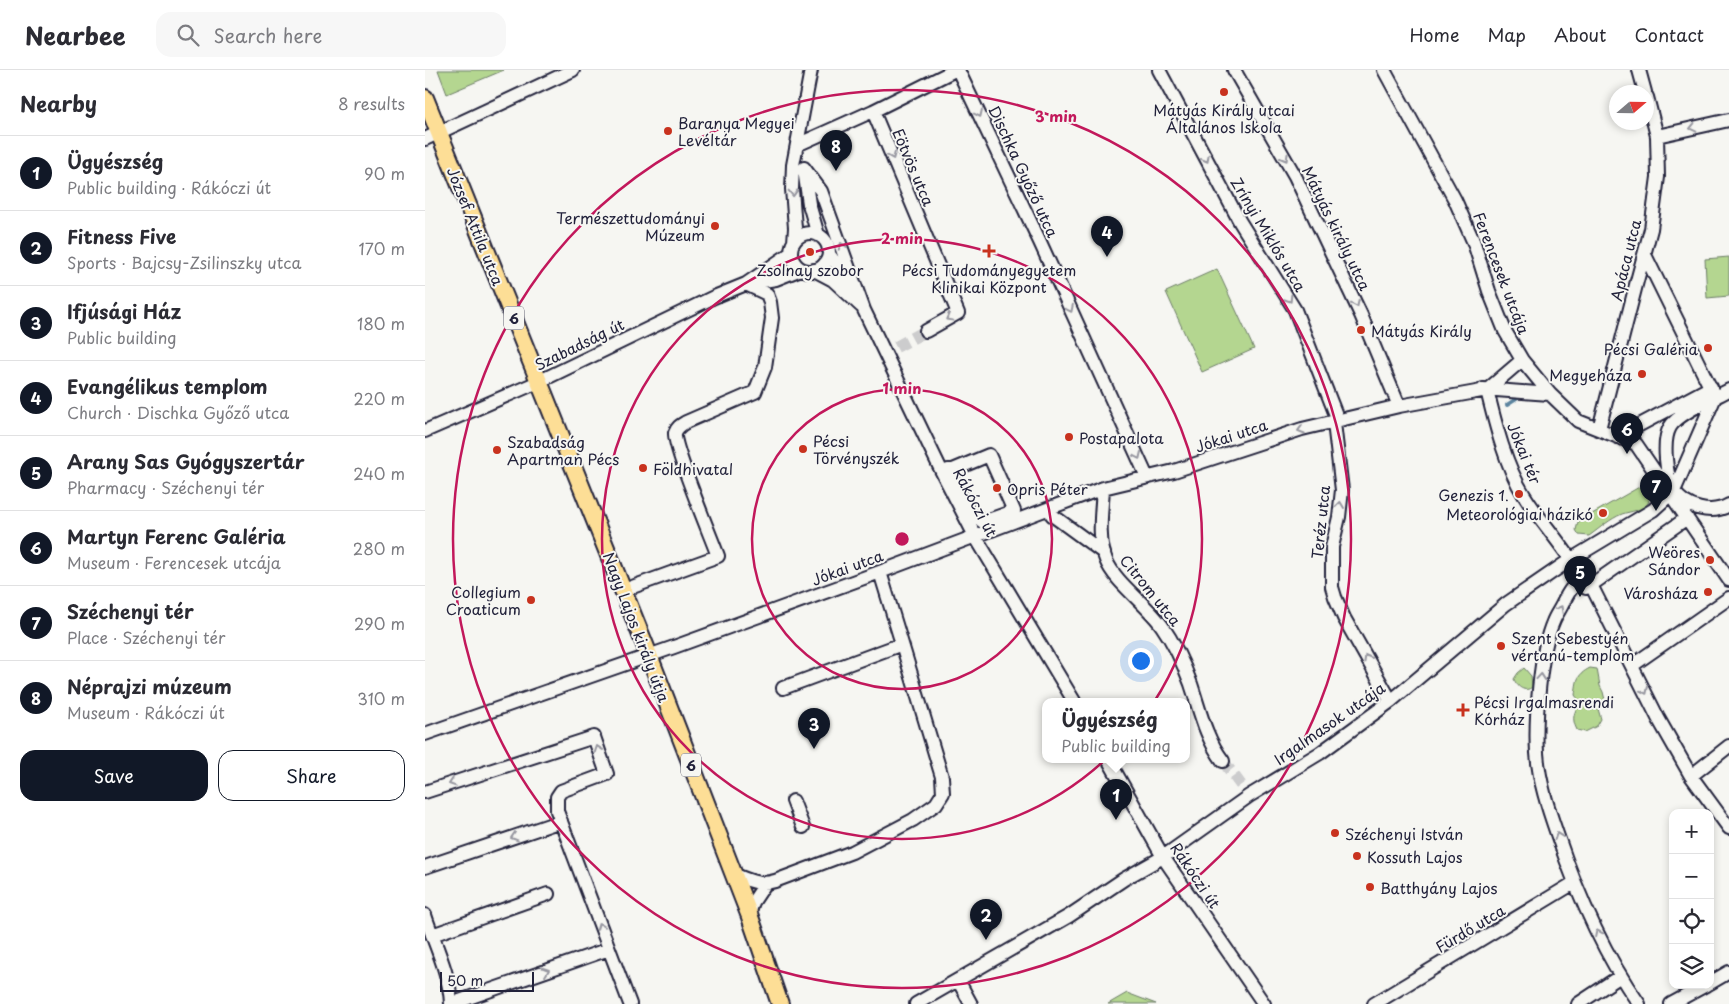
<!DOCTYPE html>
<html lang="en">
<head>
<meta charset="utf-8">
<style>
	:root { --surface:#fff; --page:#f7f7f7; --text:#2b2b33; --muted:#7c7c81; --line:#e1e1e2; --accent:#111827 }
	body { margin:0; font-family:"Playpen Sans",sans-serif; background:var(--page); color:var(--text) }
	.controls { position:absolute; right:15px; bottom:15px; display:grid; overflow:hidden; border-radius:10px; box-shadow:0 2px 8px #0003 }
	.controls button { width:45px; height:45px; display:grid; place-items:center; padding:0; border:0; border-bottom:1px solid var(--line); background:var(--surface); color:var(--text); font:25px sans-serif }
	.compass { position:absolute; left:1184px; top:15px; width:45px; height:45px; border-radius:50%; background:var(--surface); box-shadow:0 2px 8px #0003; rotate:70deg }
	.scale { position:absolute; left:15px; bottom:12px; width:94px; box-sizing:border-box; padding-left:5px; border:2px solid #22223b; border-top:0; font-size:14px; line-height:18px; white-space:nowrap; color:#22223b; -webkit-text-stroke:4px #f6f6f2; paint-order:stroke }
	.you { position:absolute; left:715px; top:590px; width:18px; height:18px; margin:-12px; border:4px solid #fff; border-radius:50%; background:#1a73e8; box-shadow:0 0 0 8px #1a73e833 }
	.badge { display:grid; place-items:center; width:32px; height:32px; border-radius:50%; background:var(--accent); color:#fff; font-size:16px; font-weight:700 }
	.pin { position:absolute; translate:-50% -41px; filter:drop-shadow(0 1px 2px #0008) }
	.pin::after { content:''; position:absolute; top:26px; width:18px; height:15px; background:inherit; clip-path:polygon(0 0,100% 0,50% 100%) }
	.popup { position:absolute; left:617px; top:628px; width:148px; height:65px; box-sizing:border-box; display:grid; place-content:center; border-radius:10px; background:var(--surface); filter:drop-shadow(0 1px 4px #0005); font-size:16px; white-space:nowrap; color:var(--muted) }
	.popup b { font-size:19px; color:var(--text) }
	.popup::after { content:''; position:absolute; left:50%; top:100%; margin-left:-10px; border:10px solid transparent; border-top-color:var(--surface) }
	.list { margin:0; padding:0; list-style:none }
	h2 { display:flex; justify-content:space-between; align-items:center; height:65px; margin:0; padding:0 20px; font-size:21px }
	h2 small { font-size:16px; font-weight:400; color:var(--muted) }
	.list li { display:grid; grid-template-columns:32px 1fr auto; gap:15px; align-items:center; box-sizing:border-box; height:75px; padding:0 20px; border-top:1px solid var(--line) }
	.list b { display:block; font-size:19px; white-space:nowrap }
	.list p { margin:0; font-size:16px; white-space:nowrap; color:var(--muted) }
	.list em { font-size:16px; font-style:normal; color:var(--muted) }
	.actions { display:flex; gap:10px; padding:15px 20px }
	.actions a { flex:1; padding:11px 0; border:1px solid var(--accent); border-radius:15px; text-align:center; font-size:18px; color:var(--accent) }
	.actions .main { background:var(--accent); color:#fff }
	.icon { flex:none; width:28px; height:28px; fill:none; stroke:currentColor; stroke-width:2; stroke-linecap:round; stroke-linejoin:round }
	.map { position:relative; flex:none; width:1304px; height:934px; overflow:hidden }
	header { display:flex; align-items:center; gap:30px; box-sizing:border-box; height:70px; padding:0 25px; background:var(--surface); border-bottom:1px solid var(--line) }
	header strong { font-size:24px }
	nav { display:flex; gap:28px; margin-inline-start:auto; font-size:18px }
	.search { width:350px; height:45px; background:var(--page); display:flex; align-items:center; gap:12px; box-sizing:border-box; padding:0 18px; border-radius:15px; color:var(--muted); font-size:19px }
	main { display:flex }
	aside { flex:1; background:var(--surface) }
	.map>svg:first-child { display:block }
	.green { fill:#b4d690; stroke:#6b7c66 }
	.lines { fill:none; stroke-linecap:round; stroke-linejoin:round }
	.stream { stroke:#5b849f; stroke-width:4 }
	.minor-tunnel { stroke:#cccccd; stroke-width:12; stroke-dasharray:12 6; stroke-linecap:butt }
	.minor-casing { stroke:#22223b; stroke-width:16 }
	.major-casing { stroke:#22223b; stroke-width:20 }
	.minor { stroke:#f6f6f2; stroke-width:12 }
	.major { stroke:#fdde96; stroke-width:16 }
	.oneway { stroke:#9797a0 }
	.ring { fill:none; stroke:#c2185b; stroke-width:2.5 }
	.poi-dot { fill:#c8321e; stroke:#f6f6f2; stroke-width:2 }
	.labels { text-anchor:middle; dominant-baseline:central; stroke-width:4; stroke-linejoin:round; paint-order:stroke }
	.shield { fill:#f6f6f2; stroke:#626272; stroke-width:1 }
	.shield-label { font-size:14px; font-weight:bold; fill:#22223b }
	.poi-label { font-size:15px; fill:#22223b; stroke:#f6f6f2; text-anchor:start }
	.street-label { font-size:15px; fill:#22223b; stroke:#f6f6f2 }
	.centre { fill:#c2185b; stroke:#f6f6f2; stroke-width:2.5 }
	.ring-label { font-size:15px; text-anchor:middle; font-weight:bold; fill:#c2185b; stroke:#f6f6f2; stroke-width:4; stroke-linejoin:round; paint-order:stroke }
</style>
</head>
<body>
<header>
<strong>Nearbee</strong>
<div class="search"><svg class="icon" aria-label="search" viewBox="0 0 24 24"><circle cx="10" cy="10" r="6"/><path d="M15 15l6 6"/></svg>Search here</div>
<nav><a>Home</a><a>Map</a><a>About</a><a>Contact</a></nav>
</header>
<main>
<aside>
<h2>Nearby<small>8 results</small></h2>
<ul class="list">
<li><span class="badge">1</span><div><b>Ügyészség</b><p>Public building · Rákóczi út</p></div><em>90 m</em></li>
<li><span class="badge">2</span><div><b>Fitness Five</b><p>Sports · Bajcsy-Zsilinszky utca</p></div><em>170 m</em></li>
<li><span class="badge">3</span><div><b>Ifjúsági Ház</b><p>Public building</p></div><em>180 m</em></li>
<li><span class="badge">4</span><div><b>Evangélikus templom</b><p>Church · Dischka Győző utca</p></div><em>220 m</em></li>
<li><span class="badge">5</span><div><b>Arany Sas Gyógyszertár</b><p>Pharmacy · Széchenyi tér</p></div><em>240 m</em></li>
<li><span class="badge">6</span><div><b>Martyn Ferenc Galéria</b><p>Museum · Ferencesek utcája</p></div><em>280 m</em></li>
<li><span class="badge">7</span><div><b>Széchenyi tér</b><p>Place · Széchenyi tér</p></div><em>290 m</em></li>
<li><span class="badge">8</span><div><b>Néprajzi múzeum</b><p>Museum · Rákóczi út</p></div><em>310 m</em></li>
</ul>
<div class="actions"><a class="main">Save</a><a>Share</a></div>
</aside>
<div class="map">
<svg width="1304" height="934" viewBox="0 0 1304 934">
	<rect width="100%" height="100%" fill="#f6f6f2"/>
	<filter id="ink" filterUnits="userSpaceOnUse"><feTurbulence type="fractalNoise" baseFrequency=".02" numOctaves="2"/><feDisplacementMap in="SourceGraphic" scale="10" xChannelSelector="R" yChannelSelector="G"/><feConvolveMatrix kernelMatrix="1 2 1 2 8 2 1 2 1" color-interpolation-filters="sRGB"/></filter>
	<g filter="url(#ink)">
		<path class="green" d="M13,0H79L22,24Z
			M1304,187V226L1282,228L1280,189Z
			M792,199L829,279L777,302L741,222Z
			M1216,416L1221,418C1224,423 1226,427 1223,433C1217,441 1206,441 1197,444C1185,449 1175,458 1164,466L1154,465L1151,460L1153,452Z
			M1099,598L1106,606L1107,617C1100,623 1092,617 1089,609L1093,603Z
			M1165,598L1172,599L1175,616L1178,622L1180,630L1173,639L1176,649L1172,656L1160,662L1152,660C1146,648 1149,643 1155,632L1150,625C1152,611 1151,605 1165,598Z
			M702,923L731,934H683Z"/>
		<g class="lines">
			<path class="stream" d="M1082,335L1096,326"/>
			<path class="minor-tunnel" d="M471,277L501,261
				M798,691L824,726"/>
			<defs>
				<path id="minor" d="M533,0L615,172L722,407
					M734,0L815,152L870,240L911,345L909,353L917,420L914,447L907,477V517L910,527L919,548L966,631
					M809,0L870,106L936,245L974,336
					M959,0L1030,130L1049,173L1064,221L1080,261L1097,290L1125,324L1153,351L1211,374L1304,510
					M1214,0L1220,22
					M448,41L533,243L501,261
					M1232,66L1304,50
					M0,69L148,0
					M372,75L448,41L530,0
					M379,98L396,121L439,240L516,400L550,466L649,631
					M379,99L384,134L393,165
					M366 182a19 19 0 1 1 38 0a19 19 0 1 1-38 0Z
					M369,172L370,158L367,119L368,95L386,0
					M404,184L426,214
					M1220,185L1290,327
					M389,200L408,210L436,236
					M326,213L351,209L376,199
					M1097,290L1062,320C1070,353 1081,397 1099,425C1118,456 1148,485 1161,518
					M1058,319L1125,324
					M1304,320C1289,328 1253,343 1245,357C1237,371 1241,407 1249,421C1260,439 1287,445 1304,435
					M1174,359L1212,211L1226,159L1233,107L1232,66L1222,27
					M0,361L113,312L289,227L321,214L366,183
					M1192,367L1286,317
					M564,385L589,441L558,452L543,440L523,400H528Z
					M678,418C677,440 672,468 681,490C690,513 722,534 737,556C749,573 759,595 766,614C775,641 781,669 798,691
					M1249,421L1290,327
					M627,445L679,483
					M1166,515C1148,508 1144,522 1137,535C1134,541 1130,546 1128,552C1115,581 1110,650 1112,683C1114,711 1123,738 1132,764C1152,823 1178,883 1214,934
					M1166,515L1233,648L1266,706L1304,758
					M1166,515L1262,448
					M199,520L293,486C286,467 248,376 250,363C252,357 256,355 261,352L330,322L340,297L347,248L345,232L342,224L321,214
					M1208,595L1304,528
					M358,618L477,574L455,502
					M0,664L249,577L455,502L678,418L749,401L877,359L974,336L1062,320
					M683,689L738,787L839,934
					M1266,706L1304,676
					M0,722L169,667L182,704L136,721L132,727V741L205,934
					M368,731L378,757
					M0,797L136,751
					M308,804C323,810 334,816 350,811L427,782L488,750L511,734L518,723L517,707L477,574
					M324,844L328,832L340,814
					M0,845C9,873 25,904 26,934
					M7,865L123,824
					M533,910L546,934
					M1285,913L1304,902
					M26,934L184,879
					M491,934L644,846L699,809L738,787L824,726L895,683L966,631L1081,534L1145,490L1228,440L1249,421
					M949,934L1149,813
					M1153,934L1194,907
					M1246,934L1281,915"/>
				<path id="major" d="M0,28L220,575L324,844L355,934"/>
			</defs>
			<use href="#minor" class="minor-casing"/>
			<use href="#major" class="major-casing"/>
			<use href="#minor" class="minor"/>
			<use href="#major" class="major"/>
		</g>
		<defs><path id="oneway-chevron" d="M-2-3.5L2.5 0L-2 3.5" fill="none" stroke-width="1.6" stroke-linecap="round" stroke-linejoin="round" transform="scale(1.25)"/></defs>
		<g class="oneway">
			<use href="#oneway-chevron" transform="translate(554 44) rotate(65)"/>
			<use href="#oneway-chevron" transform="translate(1268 58) rotate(167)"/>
			<use href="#oneway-chevron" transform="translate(467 86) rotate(67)"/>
			<use href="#oneway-chevron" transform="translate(860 88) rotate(60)"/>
			<use href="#oneway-chevron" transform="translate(781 89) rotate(61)"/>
			<use href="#oneway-chevron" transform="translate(368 123) rotate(88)"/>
			<use href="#oneway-chevron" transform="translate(417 176) rotate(-109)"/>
			<use href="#oneway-chevron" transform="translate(864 229) rotate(58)"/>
			<use href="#oneway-chevron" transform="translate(931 234) rotate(65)"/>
			<use href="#oneway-chevron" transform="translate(645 239) rotate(64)"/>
			<use href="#oneway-chevron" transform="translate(524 248) rotate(151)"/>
			<use href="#oneway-chevron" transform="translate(876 360) rotate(163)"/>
			<use href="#oneway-chevron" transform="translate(713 386) rotate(65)"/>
			<use href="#oneway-chevron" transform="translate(915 435) rotate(-83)"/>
			<use href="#oneway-chevron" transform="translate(1135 539) rotate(-61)"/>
			<use href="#oneway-chevron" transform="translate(942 588) rotate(-120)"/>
			<use href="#oneway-chevron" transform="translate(1116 607) rotate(-85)"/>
			<use href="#oneway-chevron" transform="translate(1220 621) rotate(64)"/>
			<use href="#oneway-chevron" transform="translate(173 679) rotate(-109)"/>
			<use href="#oneway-chevron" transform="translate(27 713) rotate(162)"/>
			<use href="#oneway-chevron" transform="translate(1133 766) rotate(-109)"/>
			<use href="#oneway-chevron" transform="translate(89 767) rotate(162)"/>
			<use href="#oneway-chevron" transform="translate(175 856) rotate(-111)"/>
			<use href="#oneway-chevron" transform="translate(1173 863) rotate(-116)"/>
			<use href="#oneway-chevron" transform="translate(121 901) rotate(-19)"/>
		</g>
	</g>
	<g class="ring">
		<circle cx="477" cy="469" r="150"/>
		<circle cx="477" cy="469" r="300"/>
		<circle cx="477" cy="469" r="449"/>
	</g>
	<g class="poi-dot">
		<circle cx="799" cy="22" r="5"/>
		<circle cx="243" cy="61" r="5"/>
		<circle cx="290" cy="156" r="5"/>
		<path d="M561.5 173.5h5v5h5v5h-5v5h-5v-5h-5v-5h5z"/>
		<circle cx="385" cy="182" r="5"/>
		<circle cx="936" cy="260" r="5"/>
		<circle cx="1283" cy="278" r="5"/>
		<circle cx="1217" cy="304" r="5"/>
		<circle cx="644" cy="367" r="5"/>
		<circle cx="378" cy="379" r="5"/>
		<circle cx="72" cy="380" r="5"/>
		<circle cx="218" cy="398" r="5"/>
		<circle cx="572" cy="418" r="5"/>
		<circle cx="1094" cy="424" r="5"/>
		<circle cx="1178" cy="443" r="5"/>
		<circle cx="1285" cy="490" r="5"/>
		<circle cx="1283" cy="522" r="5"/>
		<circle cx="106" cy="530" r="5"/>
		<circle cx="1076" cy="576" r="5"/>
		<path d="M1035.5 632.5h5v5h5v5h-5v5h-5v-5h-5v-5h5z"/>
		<circle cx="910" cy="763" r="5"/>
		<circle cx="932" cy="786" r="5"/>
		<circle cx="945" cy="817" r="5"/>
	</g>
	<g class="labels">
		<g class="shield">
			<rect x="79" y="236.5" width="20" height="23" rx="4"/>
			<rect x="256" y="683.5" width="20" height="23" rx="4"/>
		</g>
		<g class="shield-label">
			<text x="89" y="248">6</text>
			<text x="266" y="695">6</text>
		</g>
		<g class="poi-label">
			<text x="799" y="39" text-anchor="middle">Mátyás Király utcai<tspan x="799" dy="17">Általános Iskola</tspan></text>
			<text x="253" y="52">Baranya Megyei<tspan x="253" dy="17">Levéltár</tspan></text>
			<text x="280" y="147" text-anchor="end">Természettudományi<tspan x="280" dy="17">Múzeum</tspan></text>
			<text x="385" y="199" text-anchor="middle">Zsolnay szobor</text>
			<text x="564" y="199" text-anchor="middle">Pécsi Tudományegyetem<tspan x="564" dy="17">Klinikai Központ</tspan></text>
			<text x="946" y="260">Mátyás Király</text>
			<text x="1273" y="278" text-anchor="end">Pécsi Galéria</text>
			<text x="1207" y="304" text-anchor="end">Megyeháza</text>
			<text x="654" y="367">Postapalota</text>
			<text x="388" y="370">Pécsi<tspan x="388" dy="17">Törvényszék</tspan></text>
			<text x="82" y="371">Szabadság<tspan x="82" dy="17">Apartman Pécs</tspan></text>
			<text x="228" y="398">Földhivatal</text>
			<text x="582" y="418">Opris Péter</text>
			<text x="1084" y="424" text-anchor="end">Genezis 1.</text>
			<text x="1168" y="443" text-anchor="end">Meteorológiai házikó</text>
			<text x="1275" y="481" text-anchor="end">Weöres<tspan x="1275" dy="17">Sándor</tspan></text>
			<text x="96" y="521" text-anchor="end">Collegium<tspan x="96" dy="17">Croaticum</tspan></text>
			<text x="1273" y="522" text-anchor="end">Városháza</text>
			<text x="1086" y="567">Szent Sebestyén<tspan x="1086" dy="17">vértanú-templom</tspan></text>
			<text x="1049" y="631">Pécsi Irgalmasrendi<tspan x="1049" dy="17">Kórház</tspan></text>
			<text x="920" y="763">Széchenyi István</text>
			<text x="942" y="786">Kossuth Lajos</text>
			<text x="955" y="817">Batthyány Lajos</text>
		</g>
		<g class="street-label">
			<text transform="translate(489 97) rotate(67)">Eötvös utca</text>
			<text transform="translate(599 101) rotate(65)">Dischka Győző utca</text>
			<text transform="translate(51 156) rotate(68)">József Attila utca</text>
			<text transform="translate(912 158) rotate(64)">Mátyás király utca</text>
			<text transform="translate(844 164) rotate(59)">Zrínyi Miklós utca</text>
			<text transform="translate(1200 190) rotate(-76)">Apáca utca</text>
			<text transform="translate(1077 203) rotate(69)">Ferencesek utcája</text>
			<text transform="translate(154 274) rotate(-26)">Szabadság út</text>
			<text transform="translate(806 365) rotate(-18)">Jókai utca</text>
			<text transform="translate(1100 383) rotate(68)">Jókai tér</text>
			<text transform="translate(551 432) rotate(62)">Rákóczi út</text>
			<text transform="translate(895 452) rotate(-84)">Teréz utca</text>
			<text transform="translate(422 497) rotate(-20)">Jókai utca</text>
			<text transform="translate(726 520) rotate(51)">Citrom utca</text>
			<text transform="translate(212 557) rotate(69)">Nagy Lajos király útja</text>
			<text transform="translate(904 653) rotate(-35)">Irgalmasok utcája</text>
			<text transform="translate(771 805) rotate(56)">Rákóczi út</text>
			<text transform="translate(1045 858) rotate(-31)">Fürdő utca</text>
		</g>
	</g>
	<circle cx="477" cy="469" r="8" class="centre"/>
	<g class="ring-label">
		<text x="631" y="52">3 min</text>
		<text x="477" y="174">2 min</text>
		<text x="477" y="324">1 min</text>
	</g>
</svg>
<div class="controls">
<button>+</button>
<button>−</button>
<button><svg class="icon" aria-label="locate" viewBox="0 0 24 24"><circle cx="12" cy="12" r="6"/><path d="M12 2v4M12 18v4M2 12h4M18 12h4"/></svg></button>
<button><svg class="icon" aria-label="layers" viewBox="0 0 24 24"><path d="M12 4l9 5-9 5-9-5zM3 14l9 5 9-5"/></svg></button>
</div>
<svg class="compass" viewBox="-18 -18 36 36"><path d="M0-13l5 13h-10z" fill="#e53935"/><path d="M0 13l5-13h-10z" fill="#7c7c81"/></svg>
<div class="scale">50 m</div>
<div class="you"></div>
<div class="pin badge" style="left:691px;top:750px">1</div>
<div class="popup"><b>Ügyészség</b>Public building</div>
<div class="pin badge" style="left:561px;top:870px">2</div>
<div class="pin badge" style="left:389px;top:679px">3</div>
<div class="pin badge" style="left:682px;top:187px">4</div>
<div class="pin badge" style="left:1155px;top:527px">5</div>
<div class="pin badge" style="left:1202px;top:384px">6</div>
<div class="pin badge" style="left:1231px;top:441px">7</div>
<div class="pin badge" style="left:411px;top:101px">8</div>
</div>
</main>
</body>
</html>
